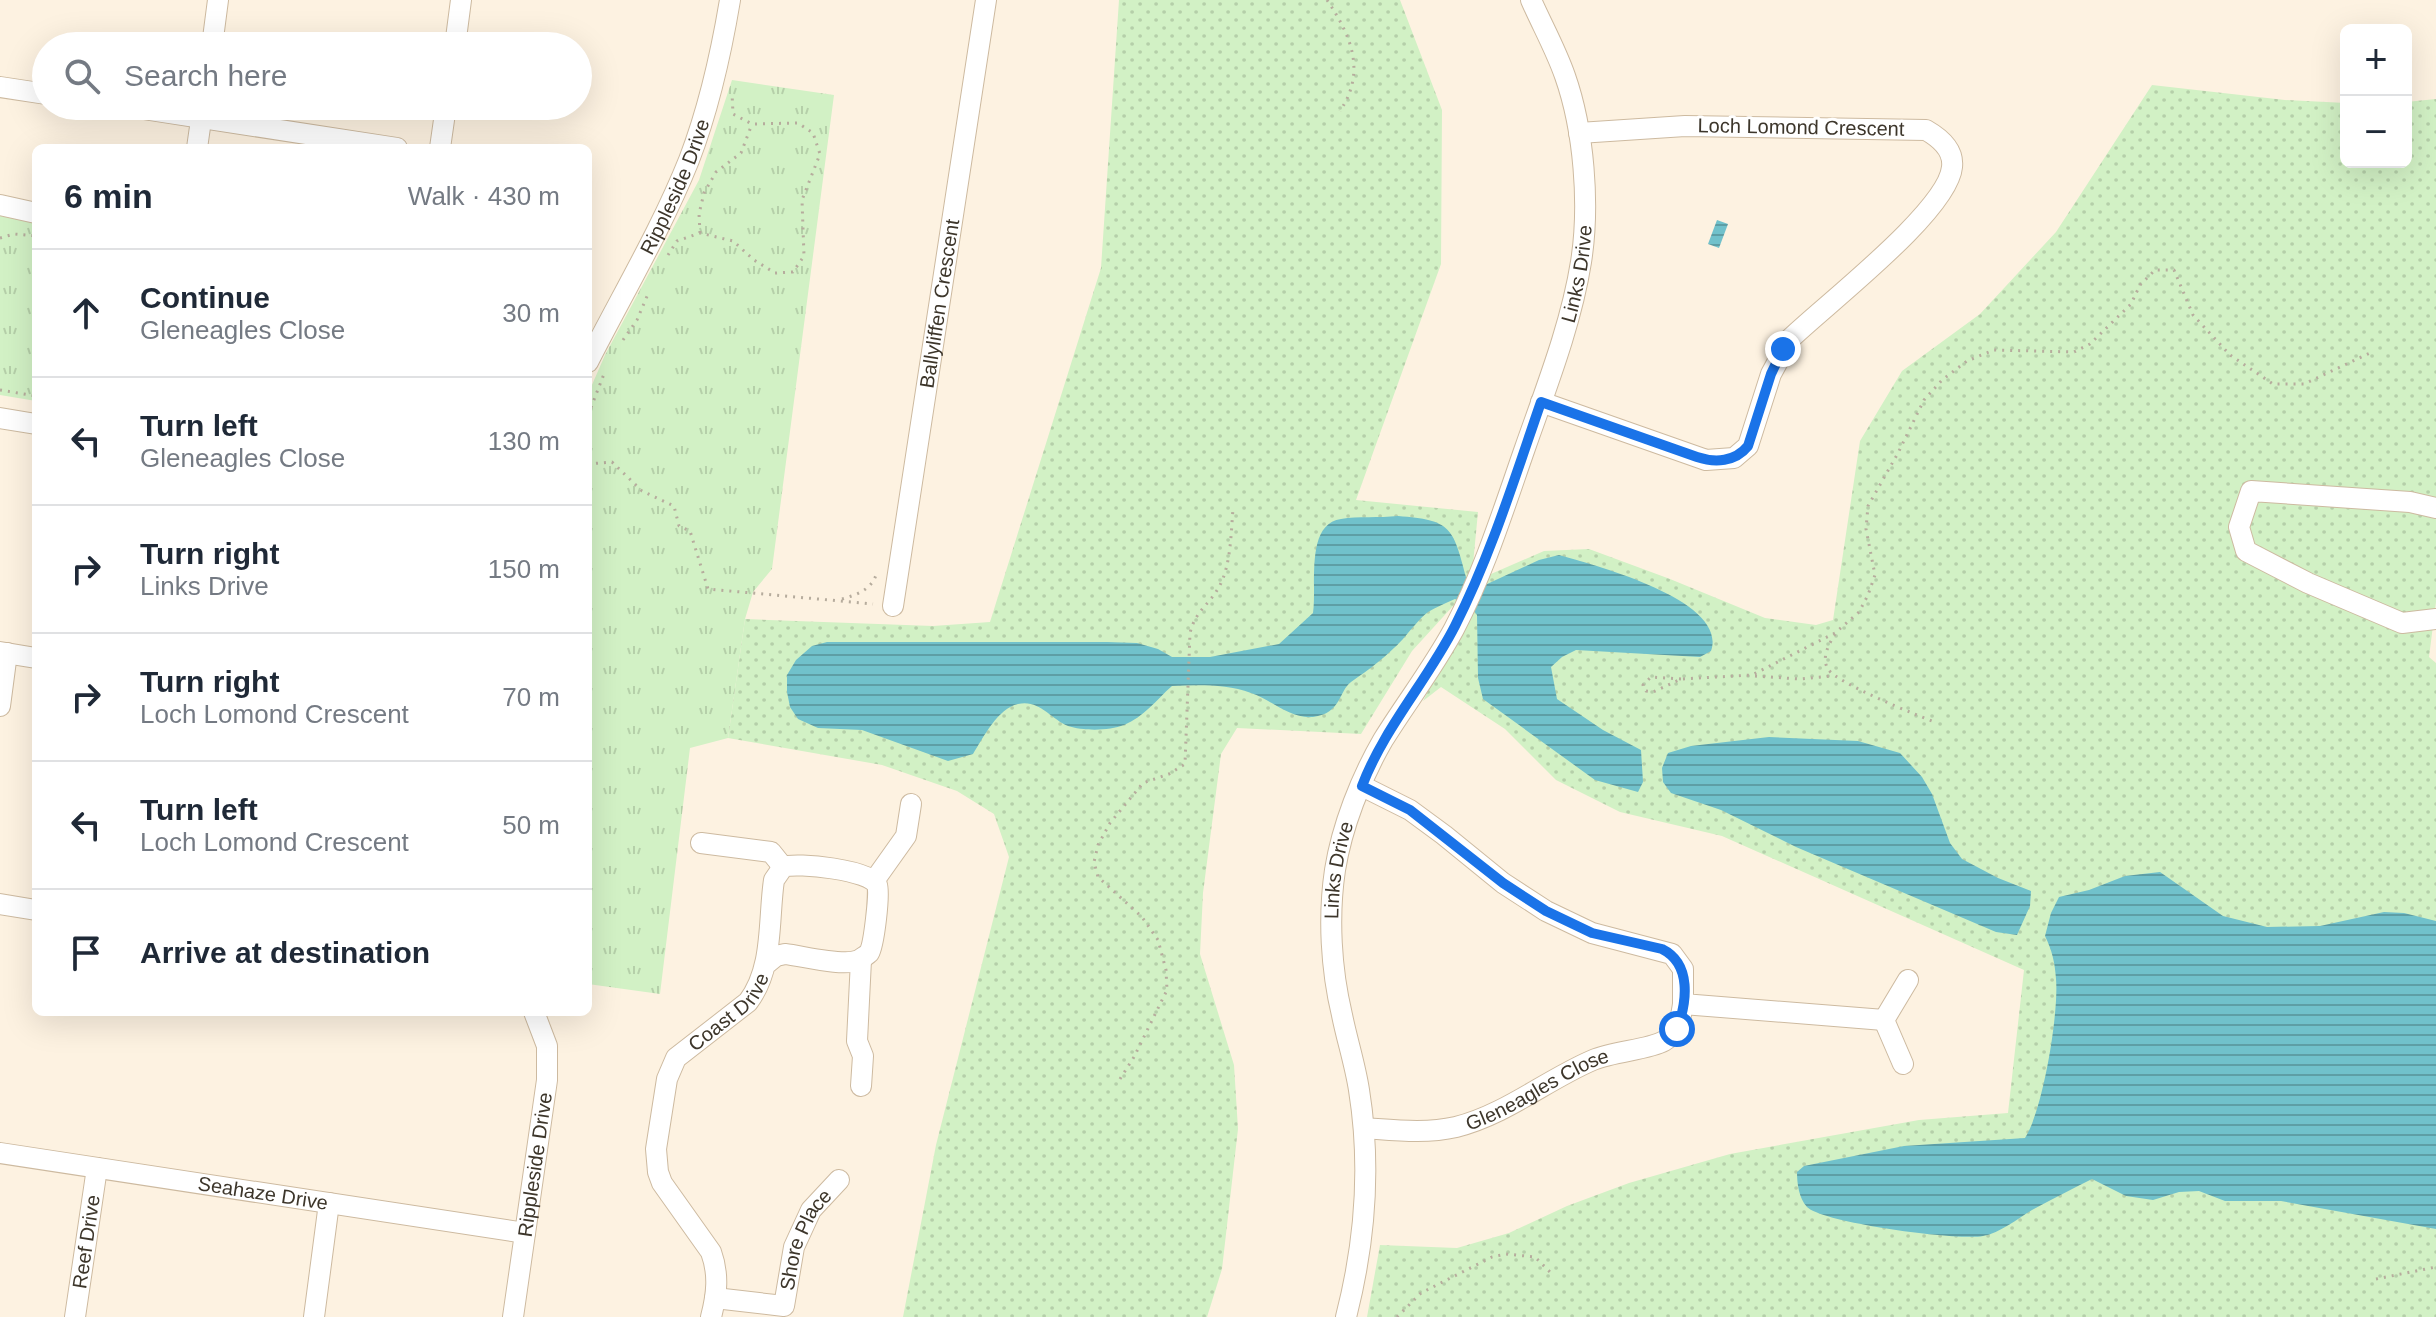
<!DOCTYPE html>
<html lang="en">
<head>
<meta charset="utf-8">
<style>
	:root { --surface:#fff; --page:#f2f2f3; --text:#1f2937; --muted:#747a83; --line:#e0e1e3 }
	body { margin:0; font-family:Helvetica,sans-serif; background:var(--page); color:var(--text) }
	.controls { position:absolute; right:24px; top:24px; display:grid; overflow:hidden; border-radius:12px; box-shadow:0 8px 32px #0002 }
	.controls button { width:72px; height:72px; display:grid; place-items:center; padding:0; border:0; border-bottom:2px solid var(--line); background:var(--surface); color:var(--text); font:40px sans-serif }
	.stop { position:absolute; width:24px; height:24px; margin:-18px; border:6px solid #1a73e8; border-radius:50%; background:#fff }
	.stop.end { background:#1a73e8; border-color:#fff; box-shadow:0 2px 8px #0008 }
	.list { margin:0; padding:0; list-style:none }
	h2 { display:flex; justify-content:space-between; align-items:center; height:104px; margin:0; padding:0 32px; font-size:34px }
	h2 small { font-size:26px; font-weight:400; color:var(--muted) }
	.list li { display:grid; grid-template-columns:52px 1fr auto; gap:24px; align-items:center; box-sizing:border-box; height:128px; padding:0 32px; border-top:2px solid var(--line) }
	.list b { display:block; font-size:30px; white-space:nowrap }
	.list p { margin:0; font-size:26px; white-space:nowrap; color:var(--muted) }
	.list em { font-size:26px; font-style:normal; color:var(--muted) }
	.icon { flex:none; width:44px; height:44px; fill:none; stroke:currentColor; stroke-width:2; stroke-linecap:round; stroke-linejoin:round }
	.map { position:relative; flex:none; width:2436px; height:1317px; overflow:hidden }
	.search { position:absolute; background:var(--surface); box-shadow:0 8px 32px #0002; left:32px; top:32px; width:560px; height:88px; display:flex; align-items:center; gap:20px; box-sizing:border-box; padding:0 28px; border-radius:44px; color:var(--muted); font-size:30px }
	.panel { position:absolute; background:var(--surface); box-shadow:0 8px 32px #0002; left:32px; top:144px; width:560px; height:872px; border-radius:12px }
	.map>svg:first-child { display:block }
	.grass { fill:url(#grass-dots) }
	.park { fill:url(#park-tufts) }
	.water { fill:url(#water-rules) }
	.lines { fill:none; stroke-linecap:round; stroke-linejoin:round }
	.minor-casing { stroke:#cdbaa0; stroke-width:22 }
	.path { stroke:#b6ac9d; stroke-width:3; stroke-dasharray:2 6; stroke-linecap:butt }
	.minor { stroke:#fff; stroke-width:20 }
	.route { stroke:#1a73e8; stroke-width:10 }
	.labels { text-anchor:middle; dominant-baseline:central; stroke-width:6; stroke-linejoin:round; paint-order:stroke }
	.street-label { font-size:20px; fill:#3d362b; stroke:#fff }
</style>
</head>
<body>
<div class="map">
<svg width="2436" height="1317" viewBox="0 0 2436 1317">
	<defs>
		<pattern id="grass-dots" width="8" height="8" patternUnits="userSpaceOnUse" patternTransform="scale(2)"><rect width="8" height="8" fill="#d2f1c5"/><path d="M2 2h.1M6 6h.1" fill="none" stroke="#b5cfa9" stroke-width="1.8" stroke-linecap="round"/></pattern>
		<pattern id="park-tufts" width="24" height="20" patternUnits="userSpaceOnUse" patternTransform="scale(2)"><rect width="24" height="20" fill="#d2f1c5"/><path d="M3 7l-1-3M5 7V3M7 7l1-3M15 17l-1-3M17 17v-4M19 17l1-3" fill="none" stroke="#b5cfa9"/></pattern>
		<pattern id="water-rules" width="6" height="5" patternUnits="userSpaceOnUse" patternTransform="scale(2)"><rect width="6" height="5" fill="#71c1cb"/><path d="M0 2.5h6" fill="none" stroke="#5e9ea5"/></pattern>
	</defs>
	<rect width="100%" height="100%" fill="#fdf2e1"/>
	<path class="grass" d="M1119,0H1400L1442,110L1441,264L1356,500L1478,512L1473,564L1491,574L1544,551L1589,549L1670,579L1765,618L1816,625L1833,620L1860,441L1902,371L1980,314L2056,232L2152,85L2285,100L2346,103V162H2406V102L2436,99V602L2429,657L2436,663V1317H1367L1380,1245L1457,1248L1509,1233L1567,1206L1629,1183L1730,1154L1919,1120L2008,1113L2024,970L1722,836L1620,812L1556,780L1505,729L1441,687L1423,701L1468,612L1453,606L1412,651L1361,734L1237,728L1221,754L1203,893L1200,954L1234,1065L1238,1129L1222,1269L1207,1317H903L936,1145L1009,857L994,814L957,791L882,765L728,738L745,619L933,626L990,622L1101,268Z"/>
	<path class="park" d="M732,80L834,95L772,569L753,592L745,619L728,738L690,748L660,994L588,984V394L605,355L699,180Z
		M0,213L36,222V401L0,395Z"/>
	<path class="water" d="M1717,220L1728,224L1719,248L1708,244Z
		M1398,516C1451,520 1453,527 1466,577L1485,585L1539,560L1559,555C1594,565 1729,600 1711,651L1700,657L1576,650L1562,657L1551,667L1557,699L1603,730L1641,750L1643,782L1638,792L1595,780L1483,699L1478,678L1477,615L1472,608L1455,599C1446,603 1436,607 1428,612C1418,620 1411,630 1403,639C1387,656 1370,669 1351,682C1338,692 1342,713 1313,717C1290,719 1272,700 1251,693C1226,684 1199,685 1172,686C1156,700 1144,717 1124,725C1109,731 1083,731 1068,726C1051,719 1039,699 1018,704C998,708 983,738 973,754L948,761L862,730L818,728L798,719L790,707L787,692V675L796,660L812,646L827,642H1107L1137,643L1158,649L1172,657H1210L1279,644L1313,613C1317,585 1305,524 1341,519C1358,516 1379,518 1398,516Z
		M1769,737L1858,741L1900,753L1922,777L1932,794L1950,843L1962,859L1998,878L2031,891L2030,906L2017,935L1996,932L1796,847L1721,810L1671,793L1663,782L1662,768L1668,753L1691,746Z
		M2160,872L2223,916L2267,927L2320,926L2384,912L2404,913L2436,921V1229L2281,1201H2225L2199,1191L2179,1192L2153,1200L2126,1196L2092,1179C2072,1189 2052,1199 2032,1210C2017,1219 2000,1233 1983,1236C1959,1241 1823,1223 1807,1207C1799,1198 1797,1184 1797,1172L1804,1166L1904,1146L2025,1138C2043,1110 2059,1013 2056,979C2055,963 2052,950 2045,936L2051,913L2059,897L2089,890L2125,876Z"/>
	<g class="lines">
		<defs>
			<g id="minor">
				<path d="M212,46L218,0"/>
				<path d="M455,46L461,0"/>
				<path d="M0,87L46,94"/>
				<path d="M124,106L397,148"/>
				<path d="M197,148L203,106"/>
				<path d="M440,148L446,106"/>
				<path d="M0,205L36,213"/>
				<path id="s1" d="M588,362C622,295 661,230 689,160C709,108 721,54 730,0"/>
				<path d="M1541,402L1706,460L1734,458L1748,446L1771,374L1790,339C1825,305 1948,211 1952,167C1954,150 1940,138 1926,130L1685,126L1579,133"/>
				<path d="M0,418L36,424"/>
				<path d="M2436,508L2410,502L2251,491L2239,527L2246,551L2308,583L2402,623L2436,619"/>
				<path id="s2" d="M893,606L986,0"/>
				<path d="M0,652L36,658"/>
				<path d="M0,706L7,653"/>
				<path d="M1362,786L1410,810L1444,835L1503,883L1546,911L1592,933L1672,954L1683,969V1004L1884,1020"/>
				<path d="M701,843L771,852L783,867"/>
				<path d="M874,881L906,836L911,804"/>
				<path d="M0,904L36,910"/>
				<path d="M861,960L857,1041L863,1056L861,1086"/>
				<path d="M1903,1064L1884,1020L1908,980"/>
				<path id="s3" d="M1364,1128C1394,1130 1426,1134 1456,1127C1507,1114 1546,1080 1593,1060C1614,1051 1648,1050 1664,1041C1678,1033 1681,1018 1683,1004"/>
				<path id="s4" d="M0,1153L525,1233"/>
				<path id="s5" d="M715,1298L784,1306L794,1247L811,1210L839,1180"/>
				<path id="s6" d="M75,1317L97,1168"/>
				<path d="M314,1317L329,1203"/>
				<path id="s7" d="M513,1317L547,1080V1046L534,1012"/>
				<path id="s8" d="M711,1317C717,1294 719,1274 711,1252L662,1183L658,1172L656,1149L667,1079L676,1058L748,1002C774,968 768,920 774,880L783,867C797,862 871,870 877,885C880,893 874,945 869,953C868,954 861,959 859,960C843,967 803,956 785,954L776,956L765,965"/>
				<path id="s9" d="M1346,1317C1365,1243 1371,1165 1359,1090C1355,1064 1347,1040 1342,1015C1331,969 1328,917 1335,870C1342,826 1361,778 1383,740C1406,703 1433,668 1454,629C1484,572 1504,508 1525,448C1546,388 1571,325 1581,262C1590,205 1584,130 1565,76C1556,50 1542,25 1531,0"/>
			</g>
		</defs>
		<use href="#minor" class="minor-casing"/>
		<path class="path" d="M1327,0C1352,37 1366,72 1340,111
			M700,233L699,214L704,193L716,172L741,153L752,124
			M0,238L14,234L36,236
			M668,255L677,241L700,233L733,241L754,260L775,273L793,272L804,256L802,200L820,154L813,133L798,123L752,124L733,114L732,93
			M623,340L637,320L648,294
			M0,390L36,396
			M588,415L604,374
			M588,464L612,462L642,491L674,506L679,526L690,531L708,589L873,604
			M842,599C856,595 871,590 876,575
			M1835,634C1829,644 1821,658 1828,669C1836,683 1919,716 1937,723
			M1755,676L1800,679L1831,676
			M1681,679L1651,677L1643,685L1646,691L1653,692L1681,679L1752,675L1835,633L1859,612L1868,595L1875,575L1866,529L1868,506L1898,453L1924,400L1942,380L1967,361L1994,350L2074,352L2090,344L2131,304L2140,285L2155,270H2174L2193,315L2230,355L2273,384H2304L2372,352
			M1120,1079L1134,1057L1167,990L1166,970L1158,940L1142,917L1098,877L1094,862L1098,845L1110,823L1143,783L1169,774L1185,764L1190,633C1196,609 1210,605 1220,585C1231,564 1231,532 1233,509
			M2376,1279L2436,1267
			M1397,1317L1421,1293L1492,1257L1506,1254L1535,1257L1551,1273"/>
		<use href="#minor" class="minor"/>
	</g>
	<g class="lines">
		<path class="route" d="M1677,1029C1687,1002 1692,964 1662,949L1592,933L1546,911L1503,883L1410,810L1362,786C1384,728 1427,681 1455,626C1491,555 1515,477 1541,402L1697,457C1715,463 1735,462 1748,446L1771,374L1783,349"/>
	</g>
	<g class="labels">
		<g class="street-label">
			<text transform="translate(1801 127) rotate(1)">Loch Lomond Crescent</text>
			<text stroke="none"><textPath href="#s1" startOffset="196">Rippleside Drive</textPath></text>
			<text stroke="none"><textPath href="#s9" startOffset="1100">Links Drive</textPath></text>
			<text stroke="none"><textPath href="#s2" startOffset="306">Ballyliffen Crescent</textPath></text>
			<text stroke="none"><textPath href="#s9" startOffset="452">Links Drive</textPath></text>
			<text stroke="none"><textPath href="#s8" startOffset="350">Coast Drive</textPath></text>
			<text stroke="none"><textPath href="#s3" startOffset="182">Gleneagles Close</textPath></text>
			<text stroke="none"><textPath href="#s7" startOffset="154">Rippleside Drive</textPath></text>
			<text stroke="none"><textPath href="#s4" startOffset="266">Seahaze Drive</textPath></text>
			<text stroke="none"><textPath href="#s5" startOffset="140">Shore Place</textPath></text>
			<text stroke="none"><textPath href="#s6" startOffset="76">Reef Drive</textPath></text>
		</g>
	</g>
</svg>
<div class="controls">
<button>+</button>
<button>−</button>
</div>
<div class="stop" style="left:1677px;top:1029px"></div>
<div class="stop end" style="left:1783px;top:349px"></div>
<div class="search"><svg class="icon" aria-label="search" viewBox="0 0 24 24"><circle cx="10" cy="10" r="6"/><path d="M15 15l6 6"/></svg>Search here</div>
<section class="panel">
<h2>6 min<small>Walk · 430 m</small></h2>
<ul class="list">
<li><svg class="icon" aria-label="ahead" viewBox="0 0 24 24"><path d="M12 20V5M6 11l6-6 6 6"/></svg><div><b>Continue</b><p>Gleneagles Close</p></div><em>30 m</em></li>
<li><svg class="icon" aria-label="left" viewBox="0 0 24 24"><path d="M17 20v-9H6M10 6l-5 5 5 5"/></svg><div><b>Turn left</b><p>Gleneagles Close</p></div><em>130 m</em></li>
<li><svg class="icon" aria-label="right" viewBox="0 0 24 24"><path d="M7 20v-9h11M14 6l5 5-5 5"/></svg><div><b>Turn right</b><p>Links Drive</p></div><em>150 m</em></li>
<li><svg class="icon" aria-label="right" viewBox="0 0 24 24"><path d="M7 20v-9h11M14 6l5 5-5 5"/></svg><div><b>Turn right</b><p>Loch Lomond Crescent</p></div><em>70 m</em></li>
<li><svg class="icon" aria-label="left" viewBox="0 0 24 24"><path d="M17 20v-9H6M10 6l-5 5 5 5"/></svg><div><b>Turn left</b><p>Loch Lomond Crescent</p></div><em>50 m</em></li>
<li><svg class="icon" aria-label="arrive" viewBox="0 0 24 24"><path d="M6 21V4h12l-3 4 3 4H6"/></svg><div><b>Arrive at destination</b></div></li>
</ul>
</section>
</div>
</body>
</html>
